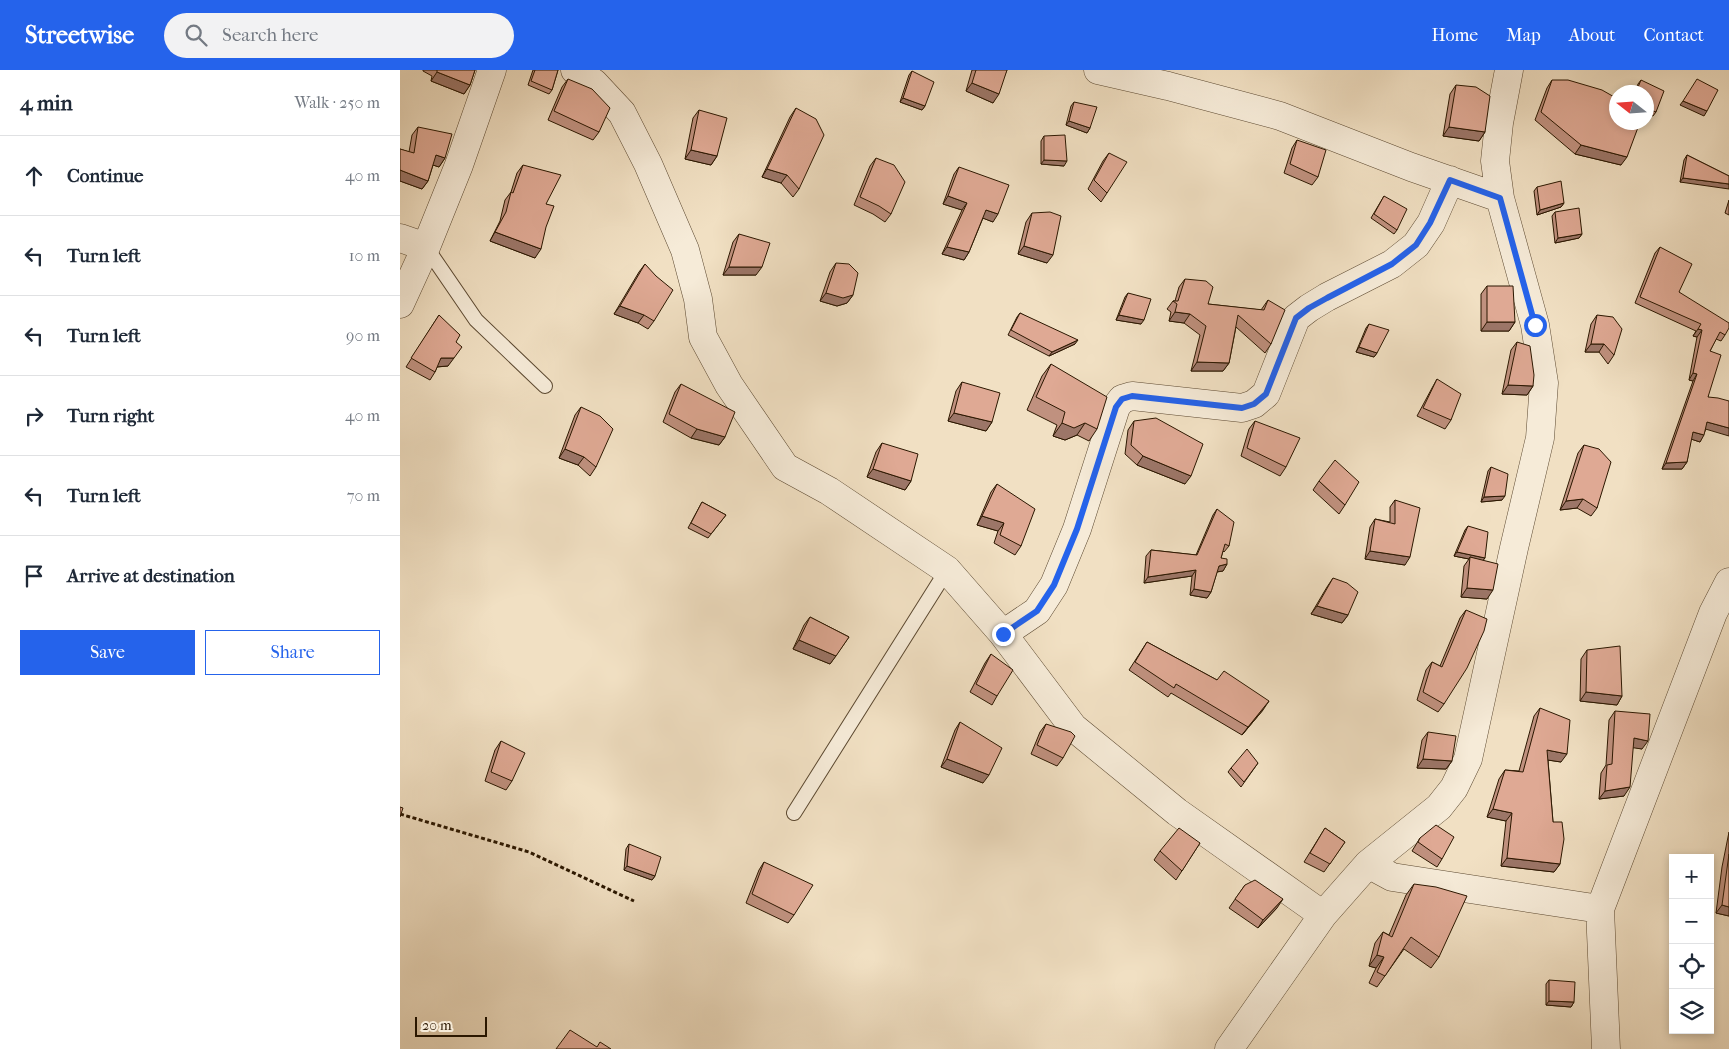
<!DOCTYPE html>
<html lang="en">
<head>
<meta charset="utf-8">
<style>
	:root { --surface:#fff; --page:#f2f2f3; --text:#1f2937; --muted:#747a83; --line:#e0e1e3; --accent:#2563eb }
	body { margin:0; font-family:"IM FELL French Canon",serif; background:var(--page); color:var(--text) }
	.controls { position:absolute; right:15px; bottom:15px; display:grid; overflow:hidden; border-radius:0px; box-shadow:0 2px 8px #0003 }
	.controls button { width:45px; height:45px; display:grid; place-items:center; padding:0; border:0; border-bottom:1px solid var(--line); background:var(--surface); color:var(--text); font:25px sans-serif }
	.compass { position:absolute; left:1209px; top:15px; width:45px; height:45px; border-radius:50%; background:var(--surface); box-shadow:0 2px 8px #0003; rotate:287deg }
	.scale { position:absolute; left:15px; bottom:12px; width:72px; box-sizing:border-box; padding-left:5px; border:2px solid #2b1700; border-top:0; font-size:14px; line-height:18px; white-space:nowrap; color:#2b1700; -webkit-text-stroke:4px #f6ebd8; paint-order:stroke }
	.stop { position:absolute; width:15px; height:15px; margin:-11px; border:4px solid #2563eb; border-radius:50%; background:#fff }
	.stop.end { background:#2563eb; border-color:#fff; box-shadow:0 1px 5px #0008 }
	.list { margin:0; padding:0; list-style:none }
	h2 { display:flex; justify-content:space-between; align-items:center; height:65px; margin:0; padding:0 20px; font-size:21px }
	h2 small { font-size:16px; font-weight:400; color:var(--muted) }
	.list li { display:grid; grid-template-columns:32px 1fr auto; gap:15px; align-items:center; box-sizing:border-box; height:80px; padding:0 20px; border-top:1px solid var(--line) }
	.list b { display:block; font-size:19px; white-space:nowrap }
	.list em { font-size:16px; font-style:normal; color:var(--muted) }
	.actions { display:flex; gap:10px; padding:15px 20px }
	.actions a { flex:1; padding:11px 0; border:1px solid var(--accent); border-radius:0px; text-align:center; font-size:18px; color:var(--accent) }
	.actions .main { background:var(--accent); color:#fff }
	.icon { flex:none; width:28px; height:28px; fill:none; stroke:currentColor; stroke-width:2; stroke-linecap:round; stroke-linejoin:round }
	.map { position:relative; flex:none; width:1329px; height:979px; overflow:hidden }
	header { display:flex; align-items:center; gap:30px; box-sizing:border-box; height:70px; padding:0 25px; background:var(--accent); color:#fff }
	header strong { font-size:24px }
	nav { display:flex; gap:28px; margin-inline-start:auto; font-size:18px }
	.search { width:350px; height:45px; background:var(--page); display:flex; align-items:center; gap:12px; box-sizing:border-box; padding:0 18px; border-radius:28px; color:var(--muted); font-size:19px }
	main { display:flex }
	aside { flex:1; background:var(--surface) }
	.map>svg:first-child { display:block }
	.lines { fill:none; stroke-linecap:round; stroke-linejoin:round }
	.lane-casing { stroke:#5c4931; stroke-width:16 }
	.street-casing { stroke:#5c4931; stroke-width:29 }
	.path { stroke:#2b1700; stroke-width:3; stroke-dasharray:4 2.5; stroke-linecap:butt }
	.lane { stroke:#f6ebd8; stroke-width:14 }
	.street { stroke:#f6ebd8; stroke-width:28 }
	.wall { fill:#c0917f; stroke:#2b1700 }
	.shaded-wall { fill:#9c7668; stroke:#2b1700 }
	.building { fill:#dfa994; stroke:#2b1700 }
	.route { stroke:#2563eb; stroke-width:6 }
</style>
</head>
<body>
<header>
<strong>Streetwise</strong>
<div class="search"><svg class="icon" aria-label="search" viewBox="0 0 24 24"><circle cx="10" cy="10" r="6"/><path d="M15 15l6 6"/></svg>Search here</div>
<nav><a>Home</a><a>Map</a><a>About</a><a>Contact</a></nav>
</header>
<main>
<aside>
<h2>4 min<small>Walk · 250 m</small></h2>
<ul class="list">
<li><svg class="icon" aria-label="ahead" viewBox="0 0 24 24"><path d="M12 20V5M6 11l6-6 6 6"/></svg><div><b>Continue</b></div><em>40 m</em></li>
<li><svg class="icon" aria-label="left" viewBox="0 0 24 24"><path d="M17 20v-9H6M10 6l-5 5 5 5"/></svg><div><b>Turn left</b></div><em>10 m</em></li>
<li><svg class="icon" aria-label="left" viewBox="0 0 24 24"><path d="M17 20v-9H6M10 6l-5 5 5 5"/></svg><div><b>Turn left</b></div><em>90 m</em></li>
<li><svg class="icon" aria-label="right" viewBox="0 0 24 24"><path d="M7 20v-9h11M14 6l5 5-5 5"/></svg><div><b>Turn right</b></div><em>40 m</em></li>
<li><svg class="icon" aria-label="left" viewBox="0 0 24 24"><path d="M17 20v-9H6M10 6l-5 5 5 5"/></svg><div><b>Turn left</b></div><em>70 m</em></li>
<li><svg class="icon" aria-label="arrive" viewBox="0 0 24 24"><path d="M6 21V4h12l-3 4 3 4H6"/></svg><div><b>Arrive at destination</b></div></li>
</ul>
<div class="actions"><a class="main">Save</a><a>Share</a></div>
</aside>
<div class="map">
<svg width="1329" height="979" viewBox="0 0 1329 979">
	<rect width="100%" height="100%" fill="#f1e0c3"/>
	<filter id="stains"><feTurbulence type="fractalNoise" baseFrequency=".004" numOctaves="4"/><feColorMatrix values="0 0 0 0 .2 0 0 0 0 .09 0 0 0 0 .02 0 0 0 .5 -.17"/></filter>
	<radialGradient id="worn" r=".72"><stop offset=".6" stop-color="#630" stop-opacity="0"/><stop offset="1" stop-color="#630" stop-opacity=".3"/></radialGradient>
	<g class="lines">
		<defs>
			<path id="lane" d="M26,177L76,250L145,316
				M394,743L547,500"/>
			<path id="street" d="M175,0L194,13L222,43L248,94L285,180L298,229L303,267L329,315L385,397L429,421L547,500L603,564L673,657L777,742L923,845
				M698,0L768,16L880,46L1011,97L1100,128
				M0,168L26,177L59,95L92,0
				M0,234L26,177
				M603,564L637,541L654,515L677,459L716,337L722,329L732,326L842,338L854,334L866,324L896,248L909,238L927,227L992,194L1016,175L1031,153L1050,110
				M968,794L1039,737L1054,718L1068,689L1114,478L1140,368L1144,313L1135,255L1100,128L1095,91L1099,53L1109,0
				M829,979L923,845L968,794L992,807L1200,839
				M1206,979L1200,839L1313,543L1329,512"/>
		</defs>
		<use href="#lane" class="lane-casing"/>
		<use href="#street" class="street-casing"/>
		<path class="path" d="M0,744L129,782L234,831"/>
		<use href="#lane" class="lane"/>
		<use href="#street" class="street"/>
	</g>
	<path class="wall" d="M23,0H75L70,15L64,24L31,11L32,6L23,1Z
		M133,0H158L152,20L149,24L128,15Z
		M572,0H607L593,33L566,21Z
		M512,1L525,36L522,40L500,32L509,5Z
		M168,9L199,62L193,70L148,50L162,17Z
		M1152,10L1221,95L1175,84L1135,50L1147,18Z
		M1241,10L1256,42L1253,46L1246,43V22H1235L1238,14Z
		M1056,15L1085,62L1079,71L1043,66L1050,24Z
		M674,32L690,58L687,63L666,55L671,36Z
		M396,38L399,119L393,127L381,113L362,107L390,47Z
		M299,40L317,86L311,95L285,89L293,48Z
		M18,57L45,88L39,97L33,95L28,111L22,119L0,111V79L9,82L12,65Z
		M644,66L664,96L641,94V71Z
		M897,70L918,107L912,115L884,103L892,78Z
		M709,83L707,123L701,132L688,119L703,91Z
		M1287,85L1329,106L1280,112L1284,90Z
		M476,88L491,144L485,152L473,144L454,135L470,96Z
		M123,95L146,134L135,188L90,171L100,151L105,130L111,122L117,103Z
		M559,97L593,152L583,148L569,182L564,190L542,184L562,140L543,134L554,104Z
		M1137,117L1164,133L1161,137L1137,145L1134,121Z
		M984,126L997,160L994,164L971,148Z
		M1329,130V145L1325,143Z
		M1155,142L1182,164L1179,168L1155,173L1152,146Z
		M632,143L647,193L618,184L626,152Z
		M339,164L356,205H323L333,172Z
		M1260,177L1279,222L1325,265L1321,271L1316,269L1310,281L1308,327L1306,359L1300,372L1291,369L1287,392L1282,399H1262L1293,311L1289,310L1297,267L1293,266L1296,261L1235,233L1255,183Z
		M436,193L453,225L447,233L437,236L420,231L430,202Z
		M245,194L254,251L248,259L238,253L214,244L239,202Z
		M785,209L808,234L861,240L868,230L871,274L865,283L836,257L829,293L823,301H791L800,265L784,253L769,251L771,242L767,239L773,231H775L779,217Z
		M1087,216L1115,252L1109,261H1081V224Z
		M728,223L741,254L716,250L725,227Z
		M620,243L675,274L649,286L608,265L617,247Z
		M39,245L56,272L48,296L37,297L35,302L30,310L6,297Z
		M1197,245L1214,285L1208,294L1199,282H1185L1191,254Z
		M969,254L977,283L974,287L956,282L966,258Z
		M1117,272L1133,316L1127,325L1102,324L1111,280Z
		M651,294L697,359L689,371L677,365L665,370L653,366L657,355L627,340L642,306Z
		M1037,309L1051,350L1045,359L1017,346L1032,318Z
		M562,312L592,352L586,361L548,351L556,321Z
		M281,314L325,367L319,375L291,368L263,352L275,322Z
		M181,337L196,397L190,406L178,395L159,388L175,345Z
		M734,351L785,414L737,395L725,384L728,360Z
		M855,351L886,397L880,406L841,386L849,359Z
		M482,373L511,411L505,420L467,407L476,382Z
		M1184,375L1197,438L1191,446L1177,438L1160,440L1178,383Z
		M1091,397L1102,430L1081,432L1088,401Z
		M919,411L945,435L939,444L913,420Z
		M597,414L621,476L615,485L594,473L598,461L577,455L591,422Z
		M995,430L1005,495L965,489L970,457L975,449L990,452V437Z
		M302,432L326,445L308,468L288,458Z
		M817,439L829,476L824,482L823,481L821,488L827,494L823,501L817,502L811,522L807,528L790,525L792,506L744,513L746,486L751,480L796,485L813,445Z
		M1068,456L1085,488L1083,490L1087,529L1061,527L1064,496L1069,489L1054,486L1065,460Z
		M933,508L948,545L942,553L911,544L927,517Z
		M1066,540L1044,634L1038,642L1017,630L1026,600L1032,592L1040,596L1060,548Z
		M410,547L449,567L430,594L393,579L404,555Z
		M747,572L817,610L863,640L842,665L771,623L768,627L729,600Z
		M1187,580L1222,626L1217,635L1180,631L1181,589Z
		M591,584L597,626L592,635L570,622L585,593Z
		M1140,638L1161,692L1148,690L1153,752L1160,794L1154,802L1101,796L1106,751L1087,747L1099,709L1105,700L1119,701L1134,646Z
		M1215,641L1242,679L1233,677L1224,726L1199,729L1201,703L1206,695L1209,650Z
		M560,652L583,713L541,697L555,660Z
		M646,654L663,688L657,696L631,684L640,662Z
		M1028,662L1052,691L1046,699L1017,698L1022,670Z
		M101,671L112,711L106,720L85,711L95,680Z
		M858,693L841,717L828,702L831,698Z
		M925,758L945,772L924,802L904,792Z
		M1329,762V846L1316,843L1322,797Z
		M1020,768L1042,789L1037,797L1012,781Z
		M800,773L776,810L754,790L760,781Z
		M229,774L255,806L252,810L224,800L226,779Z
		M364,792L394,845L388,853L346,833L359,800Z
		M1014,814L1039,887L1031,898L1004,879L977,917L969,913L976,898L969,896L975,873L983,862L989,865L1006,825Z
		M845,815L877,838L858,858L829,838Z
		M1149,910L1174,932L1171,937L1146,935V914Z"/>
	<path class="shaded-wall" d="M37,2L70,15L64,24L31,11Z
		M572,13L599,24L593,33L566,21Z
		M503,28L525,36L522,40L500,32Z
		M1283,31L1307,41L1304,46L1280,35Z
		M669,51L690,58L687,63L666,55Z
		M1049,57L1085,62L1079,71L1043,66Z
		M1181,75L1227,87L1221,95L1175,84Z
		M291,80L317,86L311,95L285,89Z
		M36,85L45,88L39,97L30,94Z
		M644,90L667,91L664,96L641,94Z
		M367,99L387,105L381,113L362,107Z
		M0,100L28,111L22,119L0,111Z
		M1283,108L1329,114V119L1280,112Z
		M548,126L567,133L562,140L543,134Z
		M1164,133L1161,137L1137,145L1140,140Z
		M586,140L598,144L593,152L580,147Z
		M95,162L141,179L135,188L90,171Z
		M1182,164L1179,168L1155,173L1158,168Z
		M624,176L653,185L647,193L618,184Z
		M547,177L569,182L564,190L542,184Z
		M329,197H362L356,205H323Z
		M426,223L453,225L447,233L437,236L420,231Z
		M220,236L244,245L238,253L214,244Z
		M775,242L790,244L784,253L769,251Z
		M719,245L744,250L741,254L716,250Z
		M1087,252H1115L1109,261H1081Z
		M1298,259L1302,260L1297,267L1293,266Z
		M678,270L675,274L649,286L652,282Z
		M1191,274H1204L1199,282H1185Z
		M959,277L977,283L974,287L956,282Z
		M41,288H54L48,296L35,297Z
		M797,292L829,293L823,301H791Z
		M1293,303L1297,304L1293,311L1289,310Z
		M1108,315L1133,316L1127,325L1102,324Z
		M554,343L592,352L586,361L548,351Z
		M1307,352L1329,358V366L1302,358Z
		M662,353H685L677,365L665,370L653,366Z
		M297,359L325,367L319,375L291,368Z
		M1293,362L1304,365L1300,372L1288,368Z
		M165,379L184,387L178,395L159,388Z
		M743,386L791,406L785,414L737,395Z
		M1287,392L1282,399H1262L1266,393Z
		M473,399L511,411L505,420L467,407Z
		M1105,426L1102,430L1081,432L1084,427Z
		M1183,429L1177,438L1160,440L1166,431Z
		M582,446L604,453L598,461L577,455Z
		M970,481L1010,487L1005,495L965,489Z
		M1057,482L1085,488L1082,492L1070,487L1069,489L1054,486Z
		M827,494L823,501L815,502L819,496Z
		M796,500L792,506L744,513L748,507Z
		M1067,518L1093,520L1087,529L1061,527Z
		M794,519L811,522L807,528L790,525Z
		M917,536L948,545L942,553L911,544Z
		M399,570L436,586L430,594L393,579Z
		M1186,622L1222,626L1217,635L1180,631Z
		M869,631L863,640L842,665L848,657Z
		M1234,668L1248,671L1242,679L1228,677Z
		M1147,680L1167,684L1161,692L1141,689Z
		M547,689L589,705L583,713L541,697Z
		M1023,689L1052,691L1046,699L1017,698Z
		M1230,717L1224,726L1199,729L1205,721Z
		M1093,739L1112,743L1106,751L1087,747Z
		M1107,788L1160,794L1154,802L1101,796Z
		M227,796L255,806L252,810L224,800Z
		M883,829L877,838L858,858L863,850Z
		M1322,835L1329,837V846L1316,843Z
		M977,885L984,887L976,898L969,896Z
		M1149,931L1174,932L1171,937L1146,935Z"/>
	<path class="building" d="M37,0H75L70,15L37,2Z
		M135,0H158L152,20L131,11Z
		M576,0H607L599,24L572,13Z
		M512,1L534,12L525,36L503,28Z
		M168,9L192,19L210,38L199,62L154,41Z
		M1297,9L1318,20L1307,41L1283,31Z
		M1152,10H1168L1202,20L1216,28V52H1240L1227,87L1181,75L1141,42Z
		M1241,10L1264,21L1256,42L1246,38V22H1236Z
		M1056,15L1076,17L1090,26L1085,62L1049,57Z
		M674,32L697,37L690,58L669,51Z
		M396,38L416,49L424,65L399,119L387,105L367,99Z
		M299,40L327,48L317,86L291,80Z
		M18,57L52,64L45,88L36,85L28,111L0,100V79L14,83Z
		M665,65L667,91L644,90V66Z
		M897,70L926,80L918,107L890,94Z
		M709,83L727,92L707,123L694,110Z
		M1287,85L1329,106V114L1283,108Z
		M476,88L494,95L505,112L491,144L479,136L460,127Z
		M123,95L161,105L146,134L154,136L146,157L141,179L95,162L106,142L111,122L113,123Z
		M559,97L609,115L598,144L586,140L569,182L547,177L567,133L548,126Z
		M1161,111L1164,133L1140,140L1137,117Z
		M984,126L1007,139L997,160L974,144Z
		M1179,138L1182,164L1158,168L1155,142Z
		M650,142L661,146L653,185L624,176L632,143Z
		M339,164L370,173L362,197H329Z
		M1260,177L1292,194L1279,222L1329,253V258L1325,265L1320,262L1310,281L1321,285L1308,327L1318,328L1329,331V358L1307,352L1304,365L1293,362L1287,392L1266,393L1297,304L1293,303L1302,260L1298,259L1301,254L1240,227Z
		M436,193L449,194L458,203L453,225L443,228L426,223Z
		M245,194L256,206L273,220L254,251L244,245L220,236Z
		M785,209L806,211L813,217L808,234L864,240L868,230L885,240L871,274L838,245L829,293L797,292L806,256L790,244L775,242L777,234L773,231H778Z
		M1087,216H1113L1115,252H1087Z
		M728,223L751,229L744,250L719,245Z
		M620,243L678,270L652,282L611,260Z
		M39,245L60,265L56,272L62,277L54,288H41L35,302L11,288Z
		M1197,245L1213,247L1222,259L1214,285L1204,274H1191Z
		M969,254L989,260L977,283L959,277Z
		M1117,272L1130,276L1134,305L1133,316L1108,315Z
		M651,294L707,327L697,359L685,353L674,358L662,353L665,342L636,327Z
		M1037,309L1061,324L1051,350L1023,338Z
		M562,312L600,323L592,352L554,343Z
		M281,314L335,342L325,367L297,359L269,344Z
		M181,337L200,346L213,359L196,397L184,387L165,379Z
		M756,348L803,374L791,406L743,386L731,375L734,351Z
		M855,351L900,368L886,397L847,378Z
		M482,373L518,384L511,411L473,399Z
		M1184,375L1199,379L1211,392L1197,438L1183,429L1166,431Z
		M935,390L959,412L945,435L919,411Z
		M1091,397L1108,404L1105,426L1084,427Z
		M597,414L635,439L621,476L600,465L604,453L582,446Z
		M995,430L1020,438L1010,487L970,481L975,449L995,454Z
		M302,432L326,445L311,464L291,453Z
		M817,439L834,452L829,476L825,474L821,488L827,489V494L819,496L811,522L794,519L796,500L748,507L751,480L797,485Z
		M1068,456L1088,462L1085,488L1057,482Z
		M1070,487L1098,494L1093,520L1067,518Z
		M933,508L947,513L958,522L948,545L917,536Z
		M1066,540L1087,549L1084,561L1067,598L1044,634L1023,622L1032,592L1042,597Z
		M410,547L449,567L436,586L399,570Z
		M747,572L817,610L824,601L869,631L848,657L776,614L774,618L735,592Z
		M1220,576L1222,626L1186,622L1187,580Z
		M591,584L613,600L597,626L576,614Z
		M1140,638L1170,650L1167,684L1147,680L1153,752H1162L1164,769L1160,794L1107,788L1112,743L1093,739L1105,700L1123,702Z
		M1215,641L1250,644L1248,671L1234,668L1230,717L1205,721L1207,695L1212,694Z
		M560,652L602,678L589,705L547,689Z
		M646,654L671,662L675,666L663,688L637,675Z
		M1028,662L1056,666L1052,691L1023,689Z
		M101,671L125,683L112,711L91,702Z
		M847,679L858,693L844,712L831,698Z
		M0,737L3,738L0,747Z
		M1036,755L1054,767L1042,789L1018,772L1020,768Z
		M779,758L800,773L782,801L760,781Z
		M925,758L945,772L930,794L910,783Z
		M229,774L261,787L255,806L227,796Z
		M1329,784V837L1322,835Z
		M364,792L413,815L394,845L352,824Z
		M855,810L883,829L863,850L835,829L845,815Z
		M1014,814L1036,817L1067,826L1039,887L1011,867L985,906L977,902L984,887L977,885L983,862L992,867Z
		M1149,910L1175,912L1174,932L1149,931Z
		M170,960L197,977L200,972L211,979H156Z"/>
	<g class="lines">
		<path class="route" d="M603,564L637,541L654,515L677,459L716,337L722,329L732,326L842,338L854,334L866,324L896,248L909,238L927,228L992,194L1016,175L1030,153L1050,110L1100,128L1135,255"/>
	</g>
	<rect width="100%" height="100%" filter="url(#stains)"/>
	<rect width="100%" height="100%" fill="url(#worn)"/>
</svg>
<div class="controls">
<button>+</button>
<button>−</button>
<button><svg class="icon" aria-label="locate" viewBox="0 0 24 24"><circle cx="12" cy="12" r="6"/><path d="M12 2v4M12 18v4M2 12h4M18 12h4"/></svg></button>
<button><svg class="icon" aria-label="layers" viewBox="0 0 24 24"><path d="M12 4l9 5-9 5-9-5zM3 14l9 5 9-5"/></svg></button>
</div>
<svg class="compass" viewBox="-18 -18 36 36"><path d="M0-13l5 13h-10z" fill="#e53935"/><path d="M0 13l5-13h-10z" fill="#747a83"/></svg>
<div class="scale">20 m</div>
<div class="stop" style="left:1135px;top:255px"></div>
<div class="stop end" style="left:603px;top:564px"></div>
</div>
</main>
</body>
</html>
